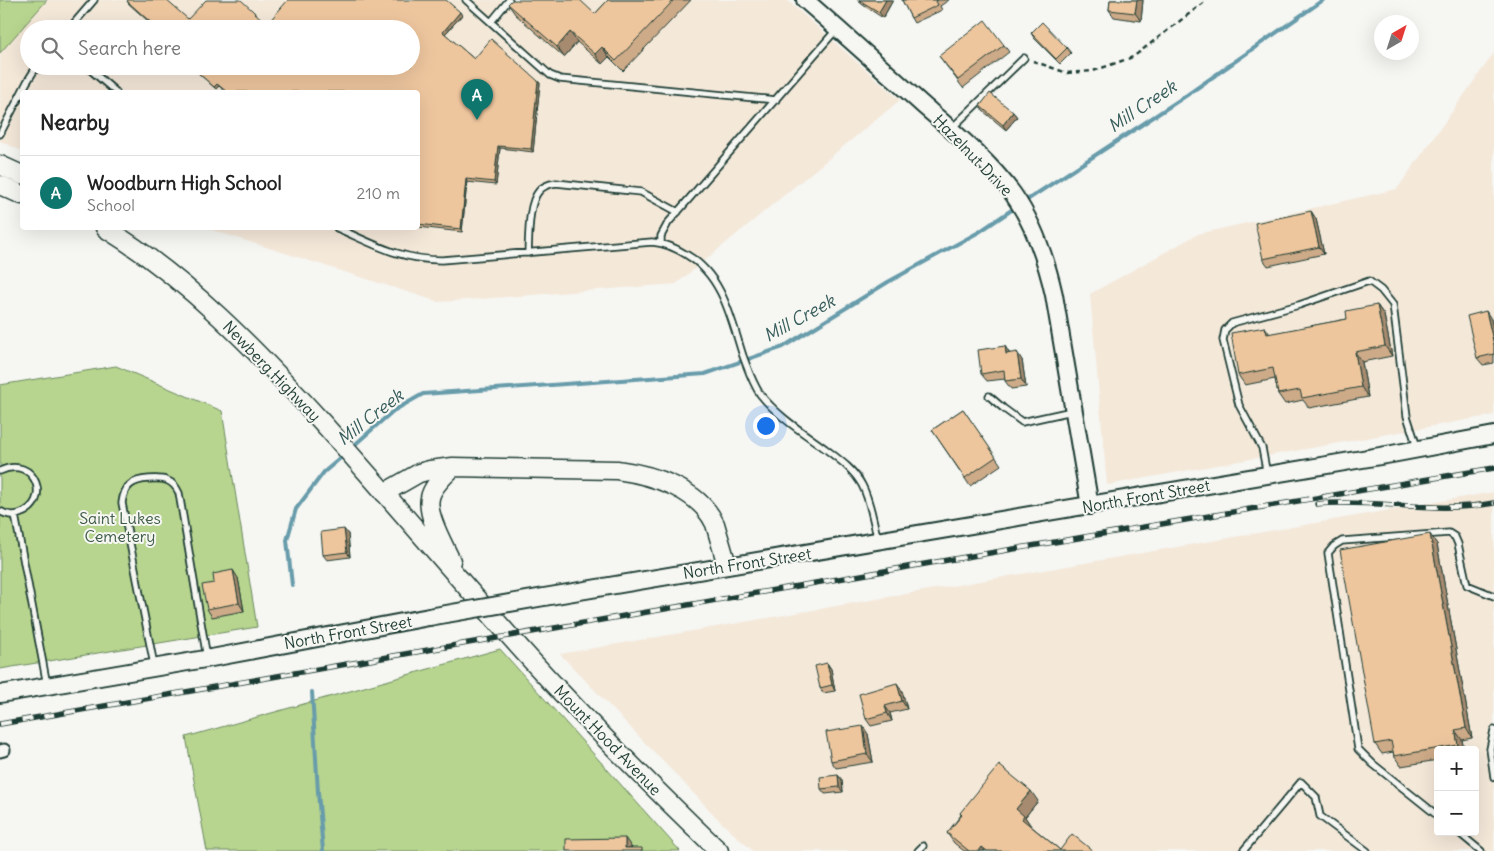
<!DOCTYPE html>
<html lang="en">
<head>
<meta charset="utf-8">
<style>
	:root { --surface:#fff; --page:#f2f2f2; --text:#222; --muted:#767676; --line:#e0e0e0; --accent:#0f766e }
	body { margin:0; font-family:Delius,sans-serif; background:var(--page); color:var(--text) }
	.controls { position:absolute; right:15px; bottom:15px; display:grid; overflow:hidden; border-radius:5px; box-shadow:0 5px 20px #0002 }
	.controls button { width:45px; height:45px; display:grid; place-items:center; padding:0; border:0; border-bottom:1px solid var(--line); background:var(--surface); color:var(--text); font:25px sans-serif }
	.compass { position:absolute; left:1374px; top:15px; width:45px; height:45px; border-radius:50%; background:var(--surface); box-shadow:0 5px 20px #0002; rotate:39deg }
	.you { position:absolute; left:765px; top:425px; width:18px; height:18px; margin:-12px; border:4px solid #fff; border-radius:50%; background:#1a73e8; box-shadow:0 0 0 8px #1a73e833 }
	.badge { display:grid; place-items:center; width:32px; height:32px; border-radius:50%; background:var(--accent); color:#fff; font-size:16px; font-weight:700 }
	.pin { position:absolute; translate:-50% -41px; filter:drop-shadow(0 1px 2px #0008) }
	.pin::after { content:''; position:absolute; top:26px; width:18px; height:15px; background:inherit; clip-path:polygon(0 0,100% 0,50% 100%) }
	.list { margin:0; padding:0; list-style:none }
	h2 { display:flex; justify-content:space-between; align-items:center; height:65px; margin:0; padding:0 20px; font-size:21px }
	h2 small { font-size:16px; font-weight:400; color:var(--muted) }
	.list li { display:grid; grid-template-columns:32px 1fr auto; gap:15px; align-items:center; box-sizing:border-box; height:75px; padding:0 20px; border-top:1px solid var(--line) }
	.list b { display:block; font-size:19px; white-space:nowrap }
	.list p { margin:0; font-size:16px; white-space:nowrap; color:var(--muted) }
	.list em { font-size:16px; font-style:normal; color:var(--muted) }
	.icon { flex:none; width:28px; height:28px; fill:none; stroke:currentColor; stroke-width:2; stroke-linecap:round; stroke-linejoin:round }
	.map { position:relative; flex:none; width:1494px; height:851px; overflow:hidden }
	.search { position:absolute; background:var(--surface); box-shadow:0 5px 20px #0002; left:20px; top:20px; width:400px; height:55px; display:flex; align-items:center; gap:12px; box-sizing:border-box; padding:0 18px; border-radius:28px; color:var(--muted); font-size:19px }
	.panel { position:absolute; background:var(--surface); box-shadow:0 5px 20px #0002; left:20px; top:90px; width:400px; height:140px; border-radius:5px }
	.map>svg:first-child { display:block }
	.built { fill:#f4e8d9; fill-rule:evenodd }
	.green { fill:#b7d58e; stroke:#6b8961 }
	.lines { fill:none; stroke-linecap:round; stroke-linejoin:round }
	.stream { stroke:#689cab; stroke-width:4 }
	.lane-casing { stroke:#1f3d34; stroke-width:9 }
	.street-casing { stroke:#1f3d34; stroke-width:15 }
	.secondary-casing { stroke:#1f3d34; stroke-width:20 }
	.primary-casing { stroke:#1f3d34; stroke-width:21 }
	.path { stroke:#1f3d34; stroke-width:2.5; stroke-dasharray:5 4; stroke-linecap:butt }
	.lane { stroke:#f6f6f2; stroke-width:5.5 }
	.street { stroke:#f6f6f2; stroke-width:11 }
	.secondary { stroke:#f6f6f2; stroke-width:16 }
	.primary { stroke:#f6f6f2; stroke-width:18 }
	.rail-casing { stroke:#1f3d34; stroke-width:5.5 }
	.rail { stroke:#f6f6f2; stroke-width:4; stroke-dasharray:11; stroke-linecap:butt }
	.secondary-bridge-casing { stroke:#1f3d34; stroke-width:20; stroke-linecap:butt }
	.secondary-bridge { stroke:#f6f6f2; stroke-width:16 }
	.wall { fill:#cdaa88; stroke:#1f3d34 }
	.shaded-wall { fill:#a78b6f; stroke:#1f3d34 }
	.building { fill:#eec69e; stroke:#1f3d34 }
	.labels { text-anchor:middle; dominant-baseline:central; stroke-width:4; stroke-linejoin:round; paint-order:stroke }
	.street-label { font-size:16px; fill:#1f3d34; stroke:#f6f6f2 }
	.park-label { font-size:16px; fill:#3d5b46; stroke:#f6f6f2 }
	.water-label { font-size:18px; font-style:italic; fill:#375d5c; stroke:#f6f6f2 }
</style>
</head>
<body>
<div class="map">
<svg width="1494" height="851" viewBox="0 0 1494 851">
	<rect width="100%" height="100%" fill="#f6f6f2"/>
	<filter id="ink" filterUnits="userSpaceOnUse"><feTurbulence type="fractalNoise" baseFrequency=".02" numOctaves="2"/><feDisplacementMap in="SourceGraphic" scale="10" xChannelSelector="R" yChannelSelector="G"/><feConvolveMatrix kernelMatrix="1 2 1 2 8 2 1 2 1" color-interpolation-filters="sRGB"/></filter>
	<g filter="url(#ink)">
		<path class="built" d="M0,0H787L900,100L676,284L439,302L206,228H418V92H22V151L0,141ZM29,29H411V66H29Z
			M1494,53V415L1107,485L1090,294L1198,234L1397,189Z
			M1494,492V851H753L723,824L560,654ZM1438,750H1475V832H1438Z"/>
		<path class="green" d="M0,0H47L0,53Z
			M116,366L222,411L257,627L0,669V385Z
			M500,649L680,851H207L186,737Z"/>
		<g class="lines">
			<path class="stream" d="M1024,202L1187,95L1323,0
				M351,448L393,411L423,394L705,374L783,347L888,282L979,232L1016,207
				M292,585L287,540L296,509L324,472L344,455
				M312,692L318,792L323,851"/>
			<defs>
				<path id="lane" d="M466,0L550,75L560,79L776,100
					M491,22L509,0
					M69,29L94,0
					M86,66L116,92
					M952,128L1024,58
					M0,134L27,82L37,66
					M337,228C374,244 400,260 442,260L652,242C665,243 676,248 687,255C723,276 731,319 743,356C748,369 752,382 760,394C778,417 804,433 827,450C840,460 854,470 862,485C871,502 873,522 878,540
					M661,243V236L668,223L836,30
					M528,253C529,237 528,203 539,191C543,186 549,184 556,183L641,192L678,212
					M989,396L1003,408L1022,422L1072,411
					M0,471C36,454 53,504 19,514C12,516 6,515 0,511
					M1267,475L1262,448L1239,405L1223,340L1225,330L1232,323L1299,305L1369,281L1381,290L1393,305L1407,416L1417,447
					M15,515L47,685
					M154,665L122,503C124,486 132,480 149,479C163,478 173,479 179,493L207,658
					M1494,730L1490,749L1494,777
					M1438,816L1373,764L1358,749L1328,553L1334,546L1342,541L1449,533L1455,537L1458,544L1467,585L1494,596
					M1458,832L1481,851
					M918,851L923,846
					M1243,851L1301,782L1316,797L1320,816L1367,851"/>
				<path id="street" d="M0,751L4,750"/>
				<path id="secondary" d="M805,0C845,35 884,70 924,106C954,132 990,162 1013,194C1034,224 1046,259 1054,295L1090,506
					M544,597L1392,454L1494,435
					M0,694L217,657L429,617"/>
				<path id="primary" d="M0,165L22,175
					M0,185L22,195
					M105,228C188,279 255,349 321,421C381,488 439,556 498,623C568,703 643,778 719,851
					M384,493L419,473L430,470L453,467L617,470C653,475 699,489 715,524L727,565
					M451,561C444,545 426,515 430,498C432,486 445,475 453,467"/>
			</defs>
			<use href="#lane" class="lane-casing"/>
			<use href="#street" class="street-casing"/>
			<use href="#secondary" class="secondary-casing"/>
			<use href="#primary" class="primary-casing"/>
			<path class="path" d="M1033,61L1067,73L1093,71L1133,57L1207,0"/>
			<use href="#lane" class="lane"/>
			<use href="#street" class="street"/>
			<use href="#secondary" class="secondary"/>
			<use href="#primary" class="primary"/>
			<defs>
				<path id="rail" d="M1317,504C1376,499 1435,514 1494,503
					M0,724L948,560L1494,468"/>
			</defs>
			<use href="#rail" class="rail-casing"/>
			<use href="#rail" class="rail"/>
			<defs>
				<path id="secondary-bridge" d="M429,617L544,597"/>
			</defs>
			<use href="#secondary-bridge" class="secondary-bridge-casing"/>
			<use href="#secondary-bridge" class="secondary-bridge"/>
		</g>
		<path class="wall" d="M608,0H691L623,71L609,57L602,64L577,42L564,57L515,14L508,4L595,14Z
			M857,0H893L883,18L863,5Z
			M902,0H949L940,6L942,10L914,23L911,18Z
			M1110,0H1143L1141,21L1114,17L1109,10Z
			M127,1L188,19L267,24L462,15L445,34L474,59L540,83L533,152L500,148L496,185L467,182L462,232L418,227V92H226L219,86L216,89L196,71L199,68L196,66H411V29H157L129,4Z
			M1031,33L1067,48L1071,53L1060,64L1034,38Z
			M1004,45L1009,52L963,88L939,56Z
			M980,106L1013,112L1017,117L1006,130L983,111Z
			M1311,211L1316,219L1324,254L1268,266L1263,259Z
			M1377,305L1384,315L1392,356L1362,362L1368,397L1309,408L1303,400L1285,404L1278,394L1275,379L1245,385L1238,375L1270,334L1347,319Z
			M1491,319L1494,332V363L1483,365L1477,358Z
			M1010,353L1022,360L1026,387L1011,389L1005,381V379L987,381L981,374Z
			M963,409L1001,465L970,486L932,430Z
			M348,534L350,557L327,560L323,555Z
			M1437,544L1472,738L1462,740L1464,750H1438V760L1401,766L1394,756L1393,752L1382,754L1375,744Z
			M238,578L244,611L212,617L207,609Z
			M827,663L831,669L835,691L823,693L820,688Z
			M902,691L907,709L890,713L892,721L871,726L866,719Z
			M868,734L873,762L836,768L831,761Z
			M838,775L842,780L843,792L825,794L821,789Z
			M1038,801L1025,817L1031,826L1060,850L1093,851H964L954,843L947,833L961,815L960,813Z"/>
		<path class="shaded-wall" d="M886,0H893L883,18L879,12Z
			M1137,0H1143L1141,21L1135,13Z
			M460,12L462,15L445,34L443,32Z
			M570,32L577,42L564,57L557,47Z
			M602,47L609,57L602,64L595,54Z
			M538,81L540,83L533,152L531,149Z
			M217,84L219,86L216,89L214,87Z
			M1013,112L1017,117L1006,130L1003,125Z
			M498,146L500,148L496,185L494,182Z
			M466,179L467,182L462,232L461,229Z
			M1311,211L1316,219L1324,254L1319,247Z
			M1377,305L1384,315L1392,356L1385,346Z
			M1486,311L1491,319L1494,332V345Z
			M1265,327L1272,337L1267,334Z
			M1005,346L1010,354H1006Z
			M1017,352L1022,360L1026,387L1021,379Z
			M1355,352L1362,362L1368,397L1361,387Z
			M344,529L348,534L350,557L347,552Z
			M1430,534L1437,544L1472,738L1466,728Z
			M233,570L238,578L244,611L239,603Z
			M827,663L831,669L835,691L832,685Z
			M897,683L902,691L907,709L902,701Z
			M885,706L890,713L892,721L887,713Z
			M863,726L868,734L873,762L867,754Z
			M1455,730L1462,740L1464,750H1461L1458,745Z
			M838,775L842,780L843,792L839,787Z
			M1031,791L1038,801L1025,817L1031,826L1029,829L1022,819L1016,809Z
			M625,838L632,848H625Z
			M982,847L985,851H979Z"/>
		<path class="building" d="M128,0H166L188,19L206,0H241L267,24L288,0H446L460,12L443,32L474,59L491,39L538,81L531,149L498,146L494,182L466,179L461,229L418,224V92H227L217,84L214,87L196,71L199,68L198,66H411V29H158L127,1Z
			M512,0H580L595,14L608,0H674L616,61L602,47L595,54L570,32L557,47L508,4Z
			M859,0H886L879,12Z
			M902,0H938L936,1L938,5L911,18Z
			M1110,0H1137L1135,13L1109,10Z
			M985,20L1004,45L958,80L939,56Z
			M1042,22L1067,48L1056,59L1031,33Z
			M990,93L1013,112L1003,125L980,106Z
			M1311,211L1319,247L1263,259L1255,223Z
			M1377,305L1385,346L1355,352L1361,387L1302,398L1300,390L1278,394L1273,368L1238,375L1231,333L1265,327L1267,334L1347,319L1346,311Z
			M1486,311L1494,345V354L1477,358L1467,316Z
			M1005,346L1006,354L1017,352L1021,379L1005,381L1004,370L981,374L978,350Z
			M963,409L996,457L965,478L932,430Z
			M344,529L347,552L323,555L321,532Z
			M1430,534L1466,728L1455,730L1458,745L1394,756L1391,741L1375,744L1340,550Z
			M233,570L239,603L207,609L202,585L214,583L213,574Z
			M827,663L832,685L820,688L815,666Z
			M897,683L902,701L885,706L887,713L866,719L859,694Z
			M863,726L867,754L831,761L826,732Z
			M999,765L1031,791L1016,809L1024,816L1022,819L1060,850L1072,834L1093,851H987L982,847L979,851H969L947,833L962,815L960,813Z
			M838,775L839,787L821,789L820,777Z
			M625,838V848H642V851H566V839Z"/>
	</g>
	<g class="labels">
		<g class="street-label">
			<text transform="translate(973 155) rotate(46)">Hazelnut Drive</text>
			<text transform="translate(272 371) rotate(46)">Newberg Highway</text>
			<text transform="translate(1146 496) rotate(-10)">North Front Street</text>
			<text transform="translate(747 563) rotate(-9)">North Front Street</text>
			<text transform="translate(348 632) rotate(-10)">North Front Street</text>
			<text transform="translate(608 740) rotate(46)">Mount Hood Avenue</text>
		</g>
		<g class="park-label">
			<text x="120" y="518">Saint Lukes<tspan x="120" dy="18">Cemetery</tspan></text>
		</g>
		<g class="water-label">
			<text transform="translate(1142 106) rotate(-34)">Mill Creek</text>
			<text transform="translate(799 318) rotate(-29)">Mill Creek</text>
			<text transform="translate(370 417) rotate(-38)">Mill Creek</text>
		</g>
	</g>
</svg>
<div class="controls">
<button>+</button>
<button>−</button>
</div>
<svg class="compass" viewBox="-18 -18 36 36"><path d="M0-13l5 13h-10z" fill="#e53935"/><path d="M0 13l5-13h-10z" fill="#767676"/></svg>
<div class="you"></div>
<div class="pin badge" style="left:477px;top:120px">A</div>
<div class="search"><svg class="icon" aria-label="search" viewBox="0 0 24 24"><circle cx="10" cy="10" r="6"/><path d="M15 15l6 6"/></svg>Search here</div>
<section class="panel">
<h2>Nearby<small></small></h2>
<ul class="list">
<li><span class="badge">A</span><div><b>Woodburn High School</b><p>School</p></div><em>210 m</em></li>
</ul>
</section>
</div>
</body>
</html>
